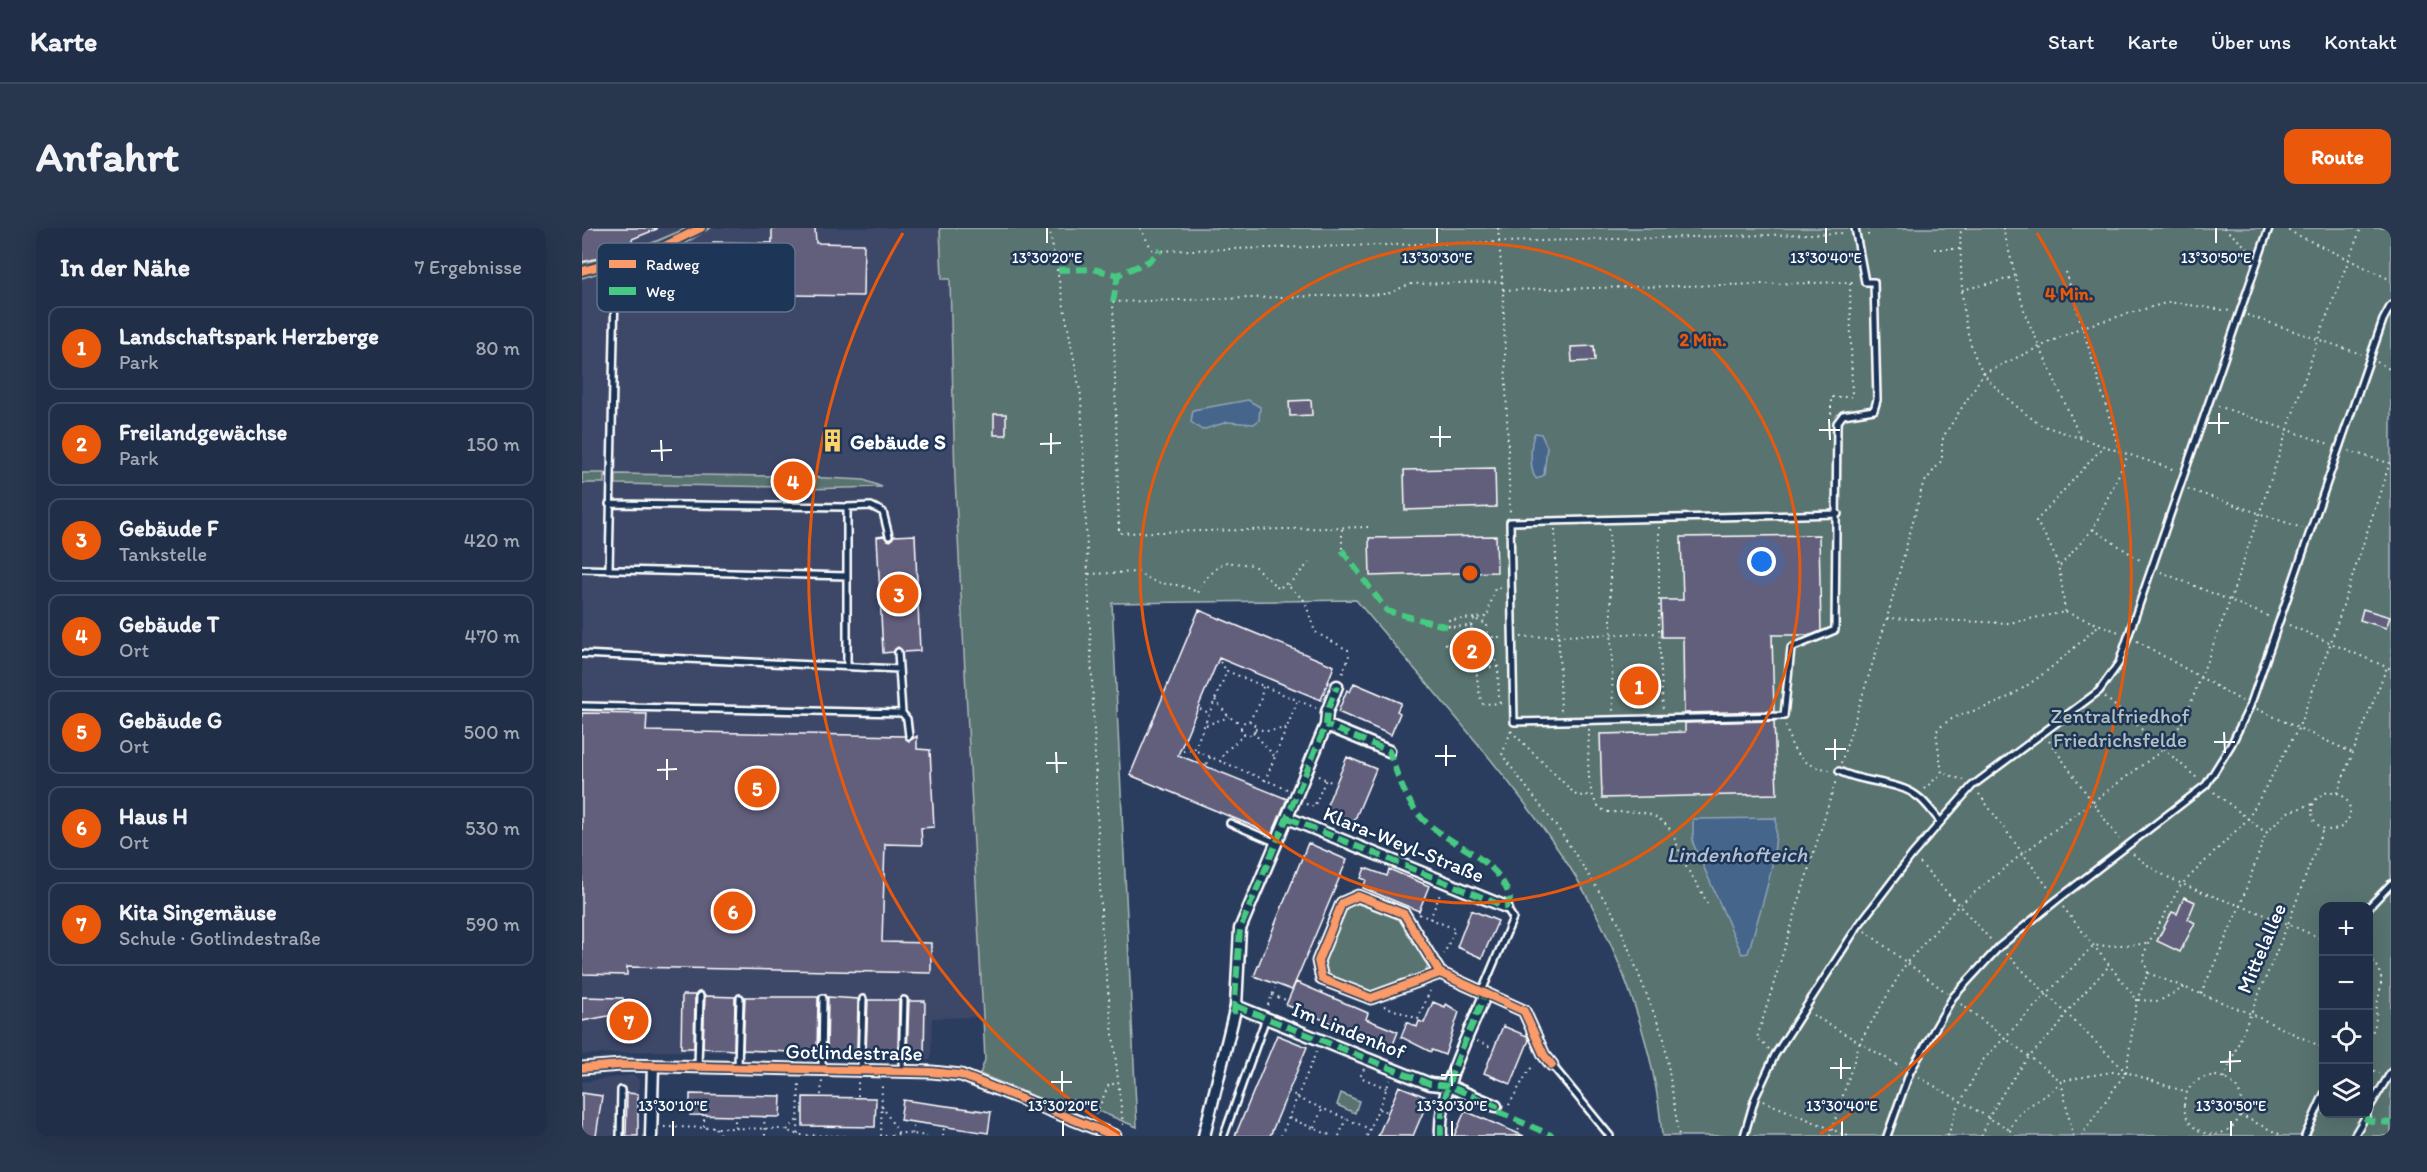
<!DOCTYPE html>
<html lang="de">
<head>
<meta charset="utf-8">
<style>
	:root { --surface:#202e47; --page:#28364e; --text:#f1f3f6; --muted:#a2a8b4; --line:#3d4a60; --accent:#ea580c }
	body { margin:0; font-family:Itim,sans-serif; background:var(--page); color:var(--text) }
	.controls { position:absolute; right:18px; bottom:18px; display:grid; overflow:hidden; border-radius:12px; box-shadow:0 6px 24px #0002 }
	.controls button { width:54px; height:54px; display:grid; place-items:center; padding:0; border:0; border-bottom:2px solid var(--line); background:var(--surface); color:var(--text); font:30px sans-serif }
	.you { position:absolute; left:1180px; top:334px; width:21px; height:21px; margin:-15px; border:4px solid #fff; border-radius:50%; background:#1a73e8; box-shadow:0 0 0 9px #1a73e833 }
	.badge { display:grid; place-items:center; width:39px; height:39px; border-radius:50%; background:var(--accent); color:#fff; font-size:20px; font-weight:700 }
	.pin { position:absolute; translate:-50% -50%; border:3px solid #fff; box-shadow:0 2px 6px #0006 }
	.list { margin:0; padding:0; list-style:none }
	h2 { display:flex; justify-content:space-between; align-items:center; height:78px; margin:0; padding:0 24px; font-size:26px }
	h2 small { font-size:20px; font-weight:400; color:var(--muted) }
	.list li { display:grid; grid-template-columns:39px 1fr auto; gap:18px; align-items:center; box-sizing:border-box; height:84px; margin:0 12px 12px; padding:0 12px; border:2px solid var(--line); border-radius:12px }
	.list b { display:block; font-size:22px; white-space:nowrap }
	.list p { margin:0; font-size:20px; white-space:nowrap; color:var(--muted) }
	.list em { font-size:20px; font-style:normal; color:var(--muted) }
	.icon { flex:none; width:33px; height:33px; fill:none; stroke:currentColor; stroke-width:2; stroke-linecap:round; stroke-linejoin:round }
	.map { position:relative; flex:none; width:1809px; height:908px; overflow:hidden; border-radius:12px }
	header { display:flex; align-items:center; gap:36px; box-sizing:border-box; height:84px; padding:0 30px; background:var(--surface); border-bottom:2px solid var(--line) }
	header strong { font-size:28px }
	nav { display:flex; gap:33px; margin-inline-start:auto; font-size:21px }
	.intro { display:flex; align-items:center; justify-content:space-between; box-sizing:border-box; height:144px; padding:0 36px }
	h1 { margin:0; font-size:42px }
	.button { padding:15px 27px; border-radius:12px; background:var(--accent); color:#fff; font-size:21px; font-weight:700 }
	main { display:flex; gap:36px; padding:0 36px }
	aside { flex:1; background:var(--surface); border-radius:12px; box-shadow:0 6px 24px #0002 }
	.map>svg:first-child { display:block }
	.built { fill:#3c4768 }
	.green { fill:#597370; stroke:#acb9b8; stroke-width:1.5; fill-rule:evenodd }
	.water { fill:#45658a; stroke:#8fa3b9; stroke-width:1.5 }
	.building { fill:#625e7d; stroke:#fff; stroke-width:1.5 }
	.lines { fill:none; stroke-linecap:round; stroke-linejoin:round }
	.lane-casing { stroke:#fff; stroke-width:10 }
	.street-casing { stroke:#fff; stroke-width:15 }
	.path { stroke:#fff; stroke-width:2; stroke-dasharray:1.5 4.5; stroke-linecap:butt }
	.lane { stroke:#1d3557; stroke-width:5 }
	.street { stroke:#1d3557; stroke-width:10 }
	.quiet { stroke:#46c982; stroke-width:6; stroke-dasharray:12 6; stroke-linecap:butt }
	.cycleway-casing { stroke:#1d3557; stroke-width:11 }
	.cycleway { stroke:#fa9b69; stroke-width:8 }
	.ticks { fill:none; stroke:#fff; stroke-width:2 }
	.ring { fill:none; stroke:#e8590c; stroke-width:3 }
	.labels { text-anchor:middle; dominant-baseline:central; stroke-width:5; stroke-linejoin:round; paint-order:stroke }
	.poi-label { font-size:21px; font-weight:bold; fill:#fff; stroke:#1d3557; text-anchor:start }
	.park-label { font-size:21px; fill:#b4c0bf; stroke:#1d3557 }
	.street-label { font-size:21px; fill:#fff; stroke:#1d3557 }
	.water-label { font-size:22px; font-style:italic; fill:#b5c1d0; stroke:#1d3557 }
	.key { fill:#1d3557; stroke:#617289; stroke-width:1.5 }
	.key-label { font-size:16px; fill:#fff }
	.ticks-label { font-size:15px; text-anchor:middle; fill:#fff; stroke:#1d3557; stroke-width:5; stroke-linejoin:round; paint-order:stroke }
	.centre { fill:#e8590c; stroke:#1d3557; stroke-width:3 }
	.ring-label { font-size:18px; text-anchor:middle; font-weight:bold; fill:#e8590c; stroke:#1d3557; stroke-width:5; stroke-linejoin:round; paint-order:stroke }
</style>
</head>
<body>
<header>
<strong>Karte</strong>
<nav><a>Start</a><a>Karte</a><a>Über uns</a><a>Kontakt</a></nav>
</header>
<div class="intro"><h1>Anfahrt</h1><a class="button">Route</a></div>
<main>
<aside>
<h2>In der Nähe<small>7 Ergebnisse</small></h2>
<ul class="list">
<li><span class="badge">1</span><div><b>Landschaftspark Herzberge</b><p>Park</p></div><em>80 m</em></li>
<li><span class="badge">2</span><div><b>Freilandgewächse</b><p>Park</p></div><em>150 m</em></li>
<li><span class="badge">3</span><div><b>Gebäude F</b><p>Tankstelle</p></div><em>420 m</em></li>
<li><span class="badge">4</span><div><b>Gebäude T</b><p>Ort</p></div><em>470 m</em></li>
<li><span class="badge">5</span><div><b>Gebäude G</b><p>Ort</p></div><em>500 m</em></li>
<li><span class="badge">6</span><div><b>Haus H</b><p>Ort</p></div><em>530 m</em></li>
<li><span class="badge">7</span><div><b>Kita Singemäuse</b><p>Schule · Gotlindestraße</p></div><em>590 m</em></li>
</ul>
</aside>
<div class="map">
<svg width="1809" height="908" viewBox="0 0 1809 908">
	<rect width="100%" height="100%" fill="#2b3d5f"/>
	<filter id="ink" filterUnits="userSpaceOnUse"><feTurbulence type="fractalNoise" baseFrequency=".0167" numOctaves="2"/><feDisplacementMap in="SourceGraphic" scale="12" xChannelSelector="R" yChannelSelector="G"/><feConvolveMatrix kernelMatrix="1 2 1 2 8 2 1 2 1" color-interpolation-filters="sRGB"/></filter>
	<g filter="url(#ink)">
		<path class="built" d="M0,0H105L51,23L0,35Z
			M128,0H358L360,51H368L373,251L401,789L350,790L349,832L219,829V825L70,823L0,827V50L94,21Z
			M51,847L57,851L56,908H0V854Z"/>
		<path class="green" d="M105,0H128L94,21L0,50V35L51,23Z
			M358,0H1809V908H1080C1073,812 1030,699 975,620C917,535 841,452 774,372L530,375L555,899L490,872L486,882L398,846L403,832L401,789L373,251L368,51H360ZM1742,678H1786V886H1742Z
			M0,245H22V255H0Z
			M34,246L198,248V259L34,256Z
			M224,249L282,252L300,259L224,261Z
			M771,674L817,691L846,735L844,745L789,765L742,745C737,729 755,682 771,674Z
			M759,865L777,873L773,885L755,877Z"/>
		<path class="water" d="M666,172L678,179L677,192L672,196L645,194L620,202L609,194L611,182Z
			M953,205L959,206L965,219L962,247L955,251C947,246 948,213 953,205Z
			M1194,590C1196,635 1178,682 1166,725L1160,726L1111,615V591Z"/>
		<path class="building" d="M0,0H75V1L50,11V22L0,34Z
			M190,0H233L234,15L282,16L281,68L130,66L131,14L190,15Z
			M1012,118L1013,133L990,134L989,119Z
			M729,172L730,187L708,188L707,173Z
			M412,186H424V207H412Z
			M913,240L914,279L823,282L822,242Z
			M333,307L338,423L321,424L316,419L311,424L301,425L295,309L302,308L308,313L312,308Z
			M1237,307L1239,403L1229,407H1190L1192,483L1102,485L1101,409H1080L1079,372H1101L1099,309Z
			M914,308L915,344L788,348L787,310Z
			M1781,381L1808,389L1804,400L1778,392Z
			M617,382L752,438L739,472L637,430L596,527L705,571L690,606L548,547Z
			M772,455L819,475L815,483L818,485L809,507L756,484L765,462L768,464Z
			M0,485L65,486L64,503L322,508L327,513L335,508V521L348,522L352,599L339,600L340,617L303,616L300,714L349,715V745L45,739V747L0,746Z
			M1192,493L1195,566L1020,570L1018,506L1103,504V495Z
			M765,529L794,541L771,596L742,584Z
			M726,615L765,632L710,762L672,748Z
			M783,640L805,648L807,641L847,658L837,683L781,660L784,652L779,650Z
			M1602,669L1613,674L1606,691L1613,695L1598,724L1575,713L1590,684L1595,686Z
			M889,682L916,693L900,730L875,719Z
			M714,754L786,785L784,791L816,804L810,819L704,777Z
			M100,767H113L112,820H99Z
			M123,768L153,769L152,822L121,820Z
			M0,769L41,770L44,782L41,789L26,788L0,793Z
			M163,769H236L235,825L161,822Z
			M246,769L276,771L275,826L245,825Z
			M286,772H317L316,827L284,826Z
			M327,773H343L342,829L325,827Z
			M851,774L863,779L864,776L877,784L863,827L850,822L849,824L819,809L825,794L835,799L837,793L842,795Z
			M921,798L945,808L947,812L929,856L902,845Z
			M695,807L725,819L688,908H653Z
			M817,858L847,870L831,908H796Z
			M0,865L20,868L14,908H0Z
			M45,865L56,866V908H44Z
			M108,866L199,868L198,889L108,887Z
			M221,869L294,870L293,899L221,898Z
			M321,872L409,884L406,905L318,892Z
			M883,883L942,908H872Z"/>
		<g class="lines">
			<defs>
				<path id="lane" d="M27,276L265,279
					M1256,286L928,294L932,494L1202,488L1209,420L1253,402L1255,195L1261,187L1292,182L1295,172L1292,54H1283L1273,0
					M0,341L265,348
					M27,341L33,61
					M316,424L320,485
					M0,426L317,441
					M265,437V279L289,278L301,284L307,308
					M0,478L320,485L325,491L327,508
					M1257,543C1280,555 1316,553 1335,568C1344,574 1351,585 1358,593
					M648,595L695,615
					M1786,680L1809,656
					M900,763L931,690L924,679
					M970,837L1028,908
					M116,838L118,768
					M156,839L158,770
					M240,841L241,770
					M279,842L281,771
					M320,843L322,772
					M1786,882L1809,844
					M642,907L684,790
					M38,908L39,862
					M1162,908L1173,870L1193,827L1276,698L1330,627L1390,558L1517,463L1537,435L1687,0
					M1305,908L1328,844L1371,769L1417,719L1475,672L1624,557L1649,517L1668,478L1801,92L1809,77
					M1723,908L1742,866
					M1772,908L1785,886"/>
				<path id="street" d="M744,497L807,523
					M706,590L924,679
					M858,745L789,770L740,751L736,733L760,675L776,668L822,686L858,745L942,783L962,827L970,837
					M654,778L848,856L867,858L914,878
					M0,840L39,837L350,844L379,847L533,908
					M69,908L71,838
					M622,908L654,778L658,701L744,497L745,484L755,458
					M859,908C856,863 887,807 904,765"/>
			</defs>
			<use href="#lane" class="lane-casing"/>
			<use href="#street" class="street-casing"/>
			<path class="path" d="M467,0L499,168L520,707L541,897
				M558,0L571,23L1264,5
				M916,0L921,62L928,285
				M1286,0V11
				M1384,0L1378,5C1380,50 1377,104 1401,144C1410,159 1444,187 1459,197L1593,242
				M1421,0L1443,86L1499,211
				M1642,0L1670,24
				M1701,0L1809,52
				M1352,21H1379
				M0,43L70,24L119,0
				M1484,44L1538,225
				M921,62L1272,54
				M1380,62L1433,49
				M1665,87L1779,126
				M1795,134L1809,142
				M1636,178L1747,216
				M1249,186V169H1270L1268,54
				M1767,223L1807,235
				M1606,261L1720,300
				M786,299L537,305L531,74L805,66L828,56L921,54
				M1077,299V405L1081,482
				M760,301V322
				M973,301L979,484
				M1027,301L1031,484
				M1511,301L1561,334
				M1478,338L1511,301L1546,227
				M1579,344L1688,389
				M507,346L556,344C580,363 591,350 616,365L623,351L642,334L671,337L697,361L703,355L723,373L733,404L766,422L767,429L759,449
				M706,357L727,335
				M1483,384C1478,341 1478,331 1454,293L1521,219
				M1305,390L1427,395L1483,384L1537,404
				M892,391L889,398L867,399V392L905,389L913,360H921
				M895,392L905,396L906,409L916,439L917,475
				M1707,397L1809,441
				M889,398C892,413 895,468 901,476L923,475
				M939,409L1077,405
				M1555,413L1660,473
				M863,416L891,409H921
				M638,434L645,443
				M884,440L916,439
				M1523,469L1616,551
				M633,472L647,489L659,495
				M618,481L627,485
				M1675,481L1771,525
				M667,493L678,475L681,458
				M659 500a7 7 0 1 1 14 0a7 7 0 1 1-14 0Z
				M624,497L647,489
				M1204,498C1211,527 1218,536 1248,542
				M673,501L687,503L705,500
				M1007,501C1007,520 1000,582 1028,584C1048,585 1062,580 1080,593C1093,603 1095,619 1101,633C1109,648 1119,661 1126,677
				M929,503L920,527L980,606L1035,691L1082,811L1097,908
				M929,503L995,568L1010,567
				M671,504L693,529
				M1467,513L1537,611
				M601,523L612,522
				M638,534L642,525L663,506
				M1259,535L1305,390L1341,256L1360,232V213L1363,206L1402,145L1500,99L1587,74L1648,83
				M625,536L628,529
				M736,548L749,554
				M1382,552L1360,545L1354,504C1369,484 1398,484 1419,473C1456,454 1488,424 1518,396
				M683,553L716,472
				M705,561L612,522L645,443L734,480
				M1342,561L1360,545
				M1632,564L1684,605
				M1730 583a19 19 0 1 1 38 0a19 19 0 1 1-38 0Z
				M1755,565L1805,439
				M1397,566L1470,665
				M724,576L732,579L744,551
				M1551,626C1583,653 1620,664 1659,678C1687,688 1714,699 1742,712
				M1338,635L1409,712
				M1481,679L1555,772L1577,773L1603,759
				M837,686L873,701L862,726
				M848,691L858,666
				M1283,703L1365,765
				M1424,726L1544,844
				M1786,730C1806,742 1798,759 1795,777C1793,789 1796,800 1786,809
				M1566,745L1667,785L1742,820
				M1619,766L1658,678L1684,605L1706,584L1731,576
				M690,767L704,772
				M1379,776L1479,853C1464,874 1431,877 1427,908
				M686,777L693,760
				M802,778L836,791L848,763
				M1231,787L1319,839
				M895,813L909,819
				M1187,821L1175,810L1254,552
				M782,841L778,849L804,860
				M1786,841L1798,845
				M1544,844L1555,772L1566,745L1561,729L1566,716L1599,657L1666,591L1716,501L1749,414L1809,231
				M1602 877a29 29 0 1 1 58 0a29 29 0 1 1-58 0Z
				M1337,849L1428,902
				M1642,850L1706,696L1741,601
				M706,864L715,868
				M239,867L240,853
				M276,868V853
				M716,870L788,901
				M1181,873L1266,908
				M927,877L947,842L953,837
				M300,878L317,906
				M797,881L806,884
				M514,886L527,856H536
				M1658,887L1701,908
				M182,888L183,908
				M707,890L750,908
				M82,899L201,901L216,907L264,908
				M122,899V887
				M134,900L139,908
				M153,900V888
				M732,900L740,881
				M205,902L216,891
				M216,906L217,852
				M330,906L332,894
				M299,908L300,854
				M303,908L323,905L345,908
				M361,908L362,898
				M390,908V902
				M699,908L735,822
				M757,908L764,891
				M785,908L808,852
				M934,908L940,893
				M1248,908L1278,814L1325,734L1376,678L1440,626L1582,521L1603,490L1648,373L1736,111L1779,0
				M1366,908L1374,883L1401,832L1511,718L1566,716
				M1400,908L1407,889L1424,860L1446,830L1478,797L1483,786L1526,739
				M1491,908L1479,853L1529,844H1544L1604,864
				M1499,908L1544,844"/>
			<use href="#lane" class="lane"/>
			<use href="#street" class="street"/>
			<path class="quiet" d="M476,42L511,41L536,47L567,33L579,22
				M531,74L536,47
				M760,322L805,383L867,399
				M706,590L924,679L928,671C917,625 857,616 834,583C821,566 814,543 807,523L744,497
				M654,778L848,856L867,858L914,878L912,882L971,908
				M652,786L658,701L744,497L745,484L755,458
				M1782,890L1789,893L1809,895
				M859,908C856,863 887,807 904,765"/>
			<defs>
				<path id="cycleway" d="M0,43L70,24L119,0
					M858,745L789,770L740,751L736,733L760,675L776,668L822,686L858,745L942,783L962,827L970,837
					M0,840L39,837L350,844L379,847L533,908"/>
			</defs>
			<use href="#cycleway" class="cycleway-casing"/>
			<use href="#cycleway" class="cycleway"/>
		</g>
	</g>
	<path class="ticks" d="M465,0V15M855,0V15M1244,0V15M1634,0V15M1637,185V206M1247,191L1248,212M1626,195H1647M858,198V219M1237,202H1258M469,205V226M848,209H869M79,212L80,233M458,216L479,215M69,223L90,222M1642,504L1643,525M1253,511V532M1632,514H1653M864,517V538M1243,521H1264M474,524L475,545M853,528H874M85,531V552M464,535H485M75,542L95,541M1648,823V844M1259,830V851M1638,834L1659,833M869,837L870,858M1248,840H1269M480,843V864M859,847H880M469,854H490M91,893V908M481,893V908M870,893V908M1260,893V908M1649,893V908"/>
	<g class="ring">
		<circle cx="888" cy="345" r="330"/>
		<path d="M538 906A661 661 0 0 1 321 5M1455 5A661 661 0 0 1 1238 906"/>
	</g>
	<defs>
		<symbol id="building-bare" viewBox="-9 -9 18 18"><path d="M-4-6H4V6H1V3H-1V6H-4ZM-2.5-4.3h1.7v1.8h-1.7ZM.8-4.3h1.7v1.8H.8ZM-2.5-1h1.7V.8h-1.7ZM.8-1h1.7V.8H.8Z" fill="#ffd166" stroke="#1d3557" stroke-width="2.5" paint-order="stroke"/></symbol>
	</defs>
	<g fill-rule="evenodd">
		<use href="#building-bare" x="234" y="196" width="33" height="33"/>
	</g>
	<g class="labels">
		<g class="poi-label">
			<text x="268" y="213">Gebäude S</text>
		</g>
		<g class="park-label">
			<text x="1538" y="487">Zentralfriedhof<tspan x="1538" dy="24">Friedrichsfelde</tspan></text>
		</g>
		<g class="street-label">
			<text transform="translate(822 616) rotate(22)">Klara-Weyl-Straße</text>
			<text transform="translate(1679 720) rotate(-67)">Mittelallee</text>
			<text transform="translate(767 802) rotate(22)">Im Lindenhof</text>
			<text transform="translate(272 824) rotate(1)">Gotlindestraße</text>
		</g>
		<g class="water-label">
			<text x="1155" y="626">Lindenhofteich</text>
		</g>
	</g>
	<rect x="15" y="15" width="198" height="69" rx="9" class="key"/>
	<rect x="27" y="32" width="27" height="8" fill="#fa9b69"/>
	<rect x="27" y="59" width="27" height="8" fill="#46c982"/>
	<g class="key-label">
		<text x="64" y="42">Radweg</text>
		<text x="64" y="69">Weg</text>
	</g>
	<g class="ticks-label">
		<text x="465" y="35">13°30'20"E</text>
		<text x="855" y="35">13°30'30"E</text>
		<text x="1244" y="35">13°30'40"E</text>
		<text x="1634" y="35">13°30'50"E</text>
		<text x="91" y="883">13°30'10"E</text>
		<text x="481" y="883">13°30'20"E</text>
		<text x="870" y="883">13°30'30"E</text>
		<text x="1260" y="883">13°30'40"E</text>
		<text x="1649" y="883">13°30'50"E</text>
	</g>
	<circle cx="888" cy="345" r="9" class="centre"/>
	<g class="ring-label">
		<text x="1487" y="72">4 Min.</text>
		<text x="1121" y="118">2 Min.</text>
	</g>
</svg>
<div class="controls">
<button>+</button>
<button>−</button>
<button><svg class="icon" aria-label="locate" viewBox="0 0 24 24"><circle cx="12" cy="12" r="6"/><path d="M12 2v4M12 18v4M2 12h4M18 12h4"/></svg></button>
<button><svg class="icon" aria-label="layers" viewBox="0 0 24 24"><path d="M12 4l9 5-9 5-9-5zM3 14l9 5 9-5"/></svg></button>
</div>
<div class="you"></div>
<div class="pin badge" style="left:1057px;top:458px">1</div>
<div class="pin badge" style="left:890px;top:422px">2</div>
<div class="pin badge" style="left:317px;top:366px">3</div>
<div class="pin badge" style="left:211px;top:253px">4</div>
<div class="pin badge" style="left:175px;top:560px">5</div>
<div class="pin badge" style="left:151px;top:683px">6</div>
<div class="pin badge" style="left:47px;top:793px">7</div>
</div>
</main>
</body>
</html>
